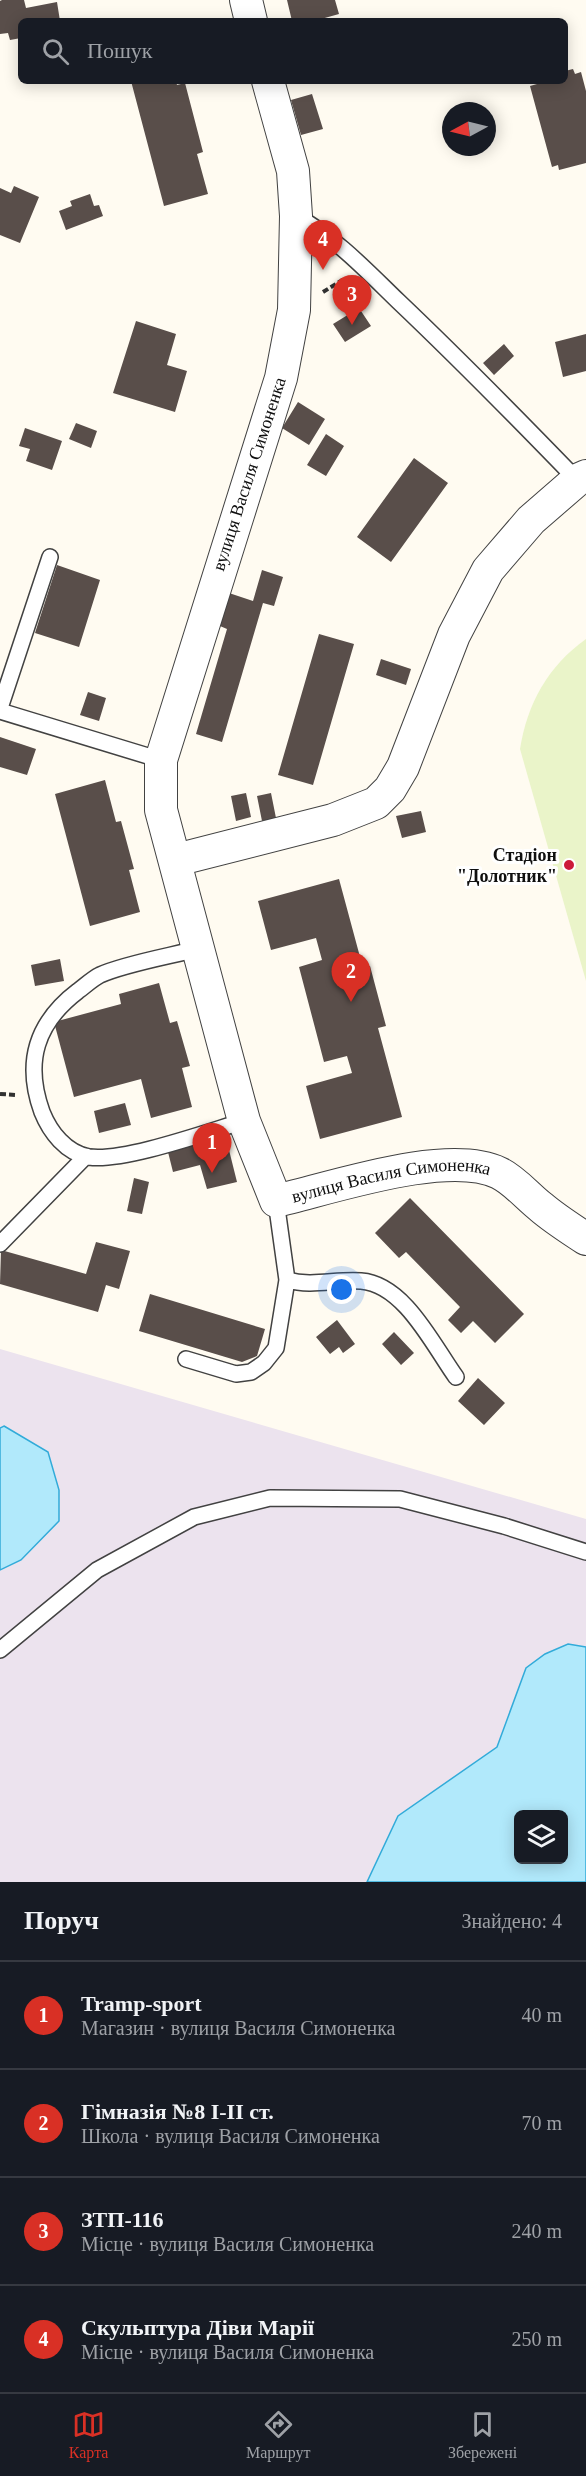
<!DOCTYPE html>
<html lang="uk">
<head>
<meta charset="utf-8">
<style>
	:root { --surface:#171b24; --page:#242831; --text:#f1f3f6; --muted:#9ea1a6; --line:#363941; --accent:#d93025 }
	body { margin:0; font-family:"Times New Roman",serif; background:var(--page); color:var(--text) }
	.controls { position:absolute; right:18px; bottom:18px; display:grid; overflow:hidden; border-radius:9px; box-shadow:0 3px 15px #0003 }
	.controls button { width:54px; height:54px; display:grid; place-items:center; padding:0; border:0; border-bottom:2px solid var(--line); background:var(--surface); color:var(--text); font:30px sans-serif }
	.compass { position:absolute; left:442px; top:102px; width:54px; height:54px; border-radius:50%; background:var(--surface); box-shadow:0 3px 15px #0003; rotate:263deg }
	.you { position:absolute; left:342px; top:1290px; width:21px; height:21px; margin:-15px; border:4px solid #fff; border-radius:50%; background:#1a73e8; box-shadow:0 0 0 9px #1a73e833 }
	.badge { display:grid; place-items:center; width:39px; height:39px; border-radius:50%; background:var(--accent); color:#fff; font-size:20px; font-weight:700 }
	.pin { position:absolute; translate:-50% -50px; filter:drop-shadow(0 2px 3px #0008) }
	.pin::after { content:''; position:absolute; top:32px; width:21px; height:18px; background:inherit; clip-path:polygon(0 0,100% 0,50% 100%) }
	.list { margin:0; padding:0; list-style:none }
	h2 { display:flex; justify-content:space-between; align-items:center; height:78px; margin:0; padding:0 24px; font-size:26px }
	h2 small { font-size:20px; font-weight:400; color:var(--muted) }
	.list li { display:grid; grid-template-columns:39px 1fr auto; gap:18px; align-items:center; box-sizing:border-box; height:108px; padding:0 24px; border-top:2px solid var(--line) }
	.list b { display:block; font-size:22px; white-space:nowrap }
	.list p { margin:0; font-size:20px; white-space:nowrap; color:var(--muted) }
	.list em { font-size:20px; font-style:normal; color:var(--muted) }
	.icon { flex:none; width:33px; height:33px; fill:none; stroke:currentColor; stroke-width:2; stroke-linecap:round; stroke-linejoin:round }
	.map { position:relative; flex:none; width:586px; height:1882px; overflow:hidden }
	.search { position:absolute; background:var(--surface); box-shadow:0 3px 15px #0003; left:18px; right:18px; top:18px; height:66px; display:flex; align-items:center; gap:15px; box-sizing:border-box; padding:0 21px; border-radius:9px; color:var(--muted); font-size:22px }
	.sheet { height:510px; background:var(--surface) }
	nav { display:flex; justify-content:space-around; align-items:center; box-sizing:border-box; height:84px; border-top:2px solid var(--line); background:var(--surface); font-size:16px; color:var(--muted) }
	nav a { display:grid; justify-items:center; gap:3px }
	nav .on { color:var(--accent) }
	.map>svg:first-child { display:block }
	.industrial { fill:#ece3ee; fill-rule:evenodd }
	.pitch { fill:#eaf4c9 }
	.water { fill:#b1e9fb; stroke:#32abd9; stroke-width:1.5; fill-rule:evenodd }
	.building { fill:#594e4a }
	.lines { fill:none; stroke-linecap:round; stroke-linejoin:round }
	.service-casing { stroke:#424242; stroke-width:18 }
	.minor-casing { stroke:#424242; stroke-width:34 }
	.path { stroke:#313131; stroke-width:4; stroke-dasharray:6 3; stroke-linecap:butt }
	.service { stroke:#fff; stroke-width:15 }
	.minor { stroke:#fff; stroke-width:32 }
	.poi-dot { fill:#cc1a39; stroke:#fff; stroke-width:2 }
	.labels { text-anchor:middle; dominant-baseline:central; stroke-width:6; stroke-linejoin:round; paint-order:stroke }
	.street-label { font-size:18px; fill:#0f0f0f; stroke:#fff }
	.poi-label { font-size:18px; font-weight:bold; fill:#0f0f0f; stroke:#fff; text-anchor:end }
</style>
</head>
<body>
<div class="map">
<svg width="586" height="1882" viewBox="0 0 586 1882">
	<rect width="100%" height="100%" fill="#fffbf1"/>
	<path class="industrial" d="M0,1349L586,1519V1882H0ZM518,1814H564V1860H518Z"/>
	<path class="pitch" d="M586,639V981L520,749C527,704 548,666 586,639Z"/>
	<path class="water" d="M4,1426L48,1452L59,1490V1521L21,1560L0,1570V1428Z
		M568,1644L586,1647V1882H367L398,1816L497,1747L526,1668L545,1654ZM518,1814H564V1860H518Z"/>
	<path class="building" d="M2,0H24L26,8L57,2L60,21H21V38L10,40L8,33L0,34V1Z
		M287,0H335L339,14L314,21H292Z
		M573,69L575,74L581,72L586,91V163L559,170L558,165L552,167L530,86L537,84L536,81H565V71Z
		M131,81H176L177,85L185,83L203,152L197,154L208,194L164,206Z
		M312,94L323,129L301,135L291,100Z
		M14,186L39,197L20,243L0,235V188L11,193Z
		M90,194L94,206L99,205L103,216L66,230L59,211L72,206L70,201Z
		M359,308L371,326L345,342L333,324Z
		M136,321L176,334L167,365L187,371L175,412L113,393Z
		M586,334V371L563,377L555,342Z
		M504,344L514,356L494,375L483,363Z
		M298,402L325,419L309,445L282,428Z
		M76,423L97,431L91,448L69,439Z
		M25,428L62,441L52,470L26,461L30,449L19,446Z
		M326,434L344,446L326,476L307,465Z
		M414,458L448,483L391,562L357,537Z
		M57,565L100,580L79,647L35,633Z
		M262,570L283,577L274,606L263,603L222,742L196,734L227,629L220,626L229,593L253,601Z
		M319,634L354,644L313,785L278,775Z
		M381,659L411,669L406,685L376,675Z
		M88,692L106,698L99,721L80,715Z
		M0,737L36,749L27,775L0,767Z
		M105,780L116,822L121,821L134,869L129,870L140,912L90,926L55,794Z
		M246,793L251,817L236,821L231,796Z
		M271,793L276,818L262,821L257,796Z
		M421,811L426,832L402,838L396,816Z
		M339,879L363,968L370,966L386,1026L378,1028L402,1117L320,1139L306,1086L352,1073L347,1056L324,1062L299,967L322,960L316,938L271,950L258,901Z
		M60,959L64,981L35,986L31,965Z
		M159,983L170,1023L177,1021L190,1066L182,1068L192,1107L151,1118L141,1079L74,1097L54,1022L121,1004L119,994Z
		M125,1103L131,1125L99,1133L94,1111Z
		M225,1134L237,1182L207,1189L200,1165L173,1172L167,1148Z
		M134,1178L149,1182L142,1214L127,1211Z
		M410,1198L524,1314L495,1343L473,1321L461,1333L448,1320L460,1307L406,1252L399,1258L375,1233Z
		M96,1242L130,1251L119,1289L106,1285L98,1312L0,1284L1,1250L86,1274Z
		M150,1294L265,1329L257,1356L242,1362L139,1331Z
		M337,1320L355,1344L343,1353L339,1347L330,1354L316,1337Z
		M394,1332L414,1353L401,1365L382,1344Z
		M478,1378L505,1403L484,1425L458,1401Z"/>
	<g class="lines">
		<defs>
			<path id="service" d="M296,216C335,237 366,270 398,301C459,359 518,419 577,480
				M0,708L50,557
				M0,711L161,760
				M197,949C170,956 124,964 100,975C92,979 85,986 78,991C36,1023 24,1062 42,1112C50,1132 66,1153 89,1157C124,1162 207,1132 244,1121
				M0,1244L86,1156
				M287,1280C313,1287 335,1279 361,1281C404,1284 433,1345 456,1377
				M186,1359L236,1374L251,1372L264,1363L276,1348L287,1280L276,1201
				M0,1650L97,1570L194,1517L270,1498L400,1499L504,1526L586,1552"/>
			<g id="minor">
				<path d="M246,0L251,21"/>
				<path id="s1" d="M268,81L293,171L296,216L294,310L281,378L161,760V810L244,1121L276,1201C332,1188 448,1148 499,1173C514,1180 528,1197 541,1207C555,1219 571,1229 586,1239"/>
				<path d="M176,860L333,820L376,803L390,789L403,767L454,635L488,570L531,520L577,480L586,476"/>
			</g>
		</defs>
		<use href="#service" class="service-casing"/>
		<use href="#minor" class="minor-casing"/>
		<path class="path" d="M323,292L344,279
			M0,1094L17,1095"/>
		<use href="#service" class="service"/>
		<use href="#minor" class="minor"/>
	</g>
	<circle class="poi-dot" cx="569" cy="865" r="6"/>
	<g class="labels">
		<g class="street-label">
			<text transform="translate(249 474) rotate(-72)">вулиця Василя Симоненка</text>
			<text stroke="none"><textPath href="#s1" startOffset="1278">вулиця Василя Симоненка</textPath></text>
		</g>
		<g class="poi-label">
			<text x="557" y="855">Стадіон<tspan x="557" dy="21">"Долотник"</tspan></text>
		</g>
	</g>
</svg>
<div class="controls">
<button><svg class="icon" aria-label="layers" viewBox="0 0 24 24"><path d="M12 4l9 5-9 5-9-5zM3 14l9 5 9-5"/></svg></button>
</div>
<svg class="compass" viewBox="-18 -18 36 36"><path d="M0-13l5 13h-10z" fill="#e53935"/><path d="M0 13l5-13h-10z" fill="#9ea1a6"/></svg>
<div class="you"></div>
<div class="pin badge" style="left:212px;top:1173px">1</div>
<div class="pin badge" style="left:351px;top:1002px">2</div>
<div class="pin badge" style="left:352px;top:325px">3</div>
<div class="pin badge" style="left:323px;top:270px">4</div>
<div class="search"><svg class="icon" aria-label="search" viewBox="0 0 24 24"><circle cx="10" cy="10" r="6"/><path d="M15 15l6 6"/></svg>Пошук</div>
</div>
<section class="sheet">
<h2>Поруч<small>Знайдено: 4</small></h2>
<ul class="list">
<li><span class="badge">1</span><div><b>Tramp-sport</b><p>Магазин · вулиця Василя Симоненка</p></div><em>40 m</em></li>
<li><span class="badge">2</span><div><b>Гімназія №8 I-II ст.</b><p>Школа · вулиця Василя Симоненка</p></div><em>70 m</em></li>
<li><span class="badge">3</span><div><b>ЗТП-116</b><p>Місце · вулиця Василя Симоненка</p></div><em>240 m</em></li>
<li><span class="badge">4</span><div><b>Скульптура Діви Марії</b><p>Місце · вулиця Василя Симоненка</p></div><em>250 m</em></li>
</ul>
</section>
<nav>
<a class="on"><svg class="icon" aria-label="map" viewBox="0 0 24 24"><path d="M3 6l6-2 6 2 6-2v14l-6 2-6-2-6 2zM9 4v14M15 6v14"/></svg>Карта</a>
<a><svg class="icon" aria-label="directions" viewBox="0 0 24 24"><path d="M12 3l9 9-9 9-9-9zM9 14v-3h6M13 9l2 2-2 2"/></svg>Маршрут</a>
<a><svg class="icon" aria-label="saved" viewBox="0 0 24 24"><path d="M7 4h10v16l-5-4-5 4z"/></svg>Збережені</a>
</nav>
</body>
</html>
